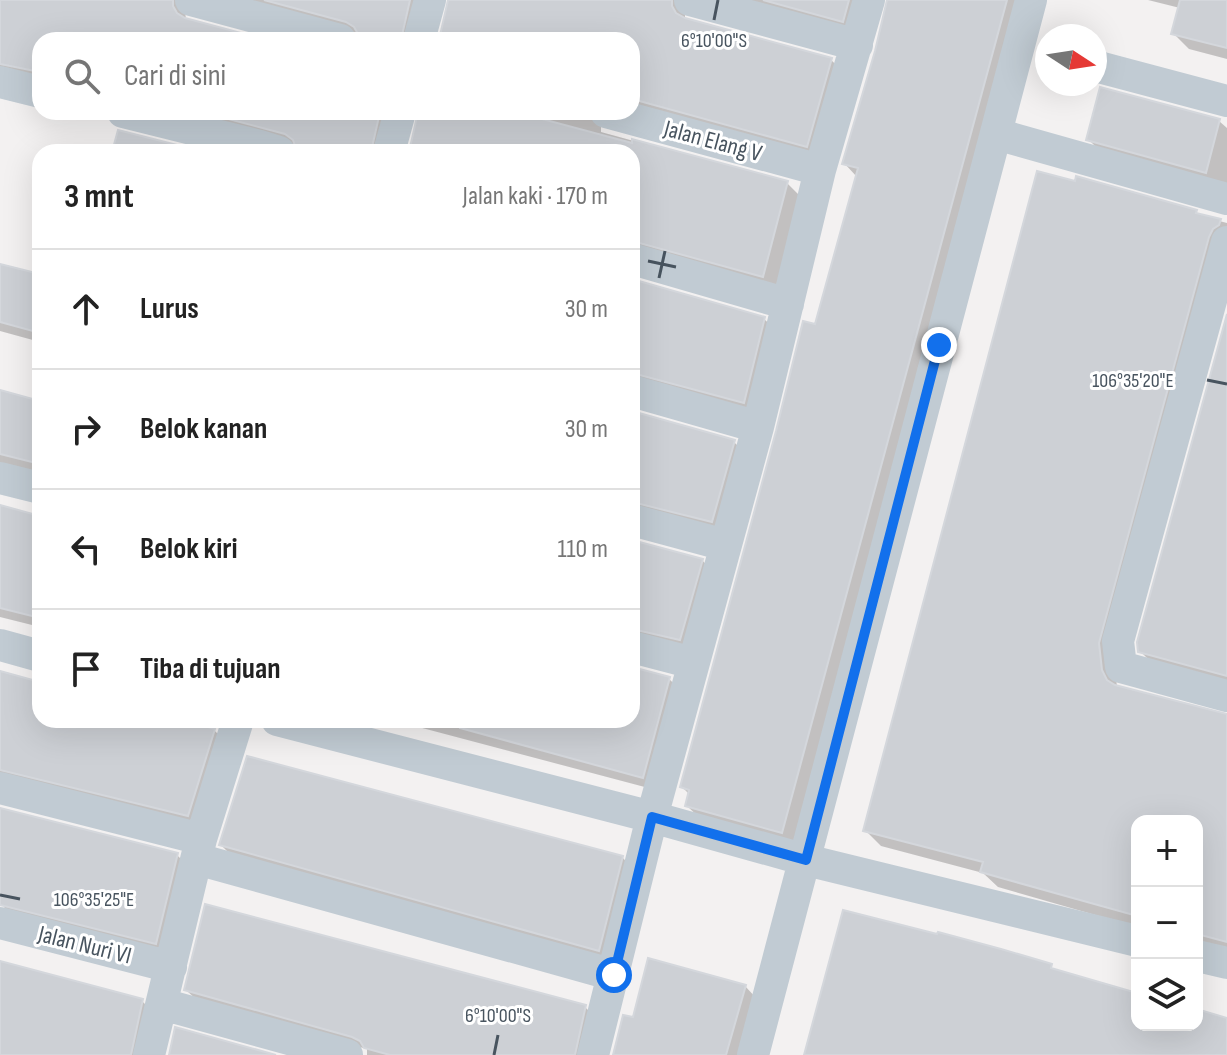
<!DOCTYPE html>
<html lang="id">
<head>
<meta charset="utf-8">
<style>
	:root { --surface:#fff; --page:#f2f2f2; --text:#222; --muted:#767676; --line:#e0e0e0 }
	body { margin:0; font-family:"Sofia Sans Condensed",sans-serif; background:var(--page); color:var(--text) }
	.controls { position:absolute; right:24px; bottom:24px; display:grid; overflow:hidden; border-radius:16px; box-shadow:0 8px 32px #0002 }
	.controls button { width:72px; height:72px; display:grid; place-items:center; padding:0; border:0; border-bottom:2px solid var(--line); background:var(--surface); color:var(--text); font:40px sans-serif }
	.compass { position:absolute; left:1035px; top:24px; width:72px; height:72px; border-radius:50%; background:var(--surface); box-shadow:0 8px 32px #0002; rotate:102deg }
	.stop { position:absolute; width:24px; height:24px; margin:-18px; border:6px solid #1270ec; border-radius:50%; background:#fff }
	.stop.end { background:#1270ec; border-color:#fff; box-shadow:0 2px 8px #0008 }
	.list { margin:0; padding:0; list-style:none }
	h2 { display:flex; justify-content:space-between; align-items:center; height:104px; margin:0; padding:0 32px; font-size:34px }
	h2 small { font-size:26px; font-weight:400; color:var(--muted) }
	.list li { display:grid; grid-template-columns:52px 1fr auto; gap:24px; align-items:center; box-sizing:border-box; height:120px; padding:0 32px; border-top:2px solid var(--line) }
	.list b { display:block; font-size:30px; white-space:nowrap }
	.list em { font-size:26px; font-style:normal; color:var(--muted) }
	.icon { flex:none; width:44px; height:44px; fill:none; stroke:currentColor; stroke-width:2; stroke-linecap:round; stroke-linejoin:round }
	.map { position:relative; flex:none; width:1227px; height:1055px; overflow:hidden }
	.search { position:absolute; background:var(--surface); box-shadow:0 8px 32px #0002; left:32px; top:32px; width:608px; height:88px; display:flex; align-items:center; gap:20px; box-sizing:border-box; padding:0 28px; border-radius:24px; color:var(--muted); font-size:30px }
	.panel { position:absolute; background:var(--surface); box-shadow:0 8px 32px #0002; left:32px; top:144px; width:608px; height:584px; border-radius:24px }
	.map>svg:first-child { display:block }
	.shadow { fill:#0003 }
	.building { fill:#cdd0d5; stroke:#d4d7dc; stroke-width:2 }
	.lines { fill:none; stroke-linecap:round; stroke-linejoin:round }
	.minor { stroke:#c1cbd3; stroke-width:32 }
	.route { stroke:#1270ec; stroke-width:10 }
	.ticks { fill:none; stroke:#48545f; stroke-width:3 }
	.labels { text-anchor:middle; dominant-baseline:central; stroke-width:6; stroke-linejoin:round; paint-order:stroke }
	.street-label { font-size:24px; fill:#48545f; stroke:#fff }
	.ticks-label { font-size:20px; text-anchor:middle; fill:#48545f; stroke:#fff; stroke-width:6; stroke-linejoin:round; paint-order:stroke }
</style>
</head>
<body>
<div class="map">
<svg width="1227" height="1055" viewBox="0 0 1227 1055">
	<rect width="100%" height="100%" fill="#f3f1f1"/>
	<path class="shadow" d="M0,0H191L185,10L186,20L259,40H40V82H0Z
		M232,0H430L416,40H360V35Z
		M450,0H690L685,9V20L831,60L845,73L820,159L632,108V40H441Z
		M731,0H869L856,34Z
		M889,0H1024L795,846L701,819L687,806L690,795L682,787L817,326L857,177L844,163Z
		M1148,0H1227V59L1189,49L1174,34L1180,8Z
		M166,112H400L386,152H299V146L280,140Z
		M420,112H606L601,120V132L787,183L800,196L776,289L632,259V152H411Z
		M1219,121L1227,128V193L1109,160L1088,139Z
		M1196,212L1200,216L1227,223V247L1114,659L1117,687L1227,743V952L1197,944V821H1137V927L998,887L983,873L881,846L865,830Z
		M0,266L40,276V342L0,331Z
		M632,281L764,319L778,332L757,416L632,391Z
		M1227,322V687L1156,667L1140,651Z
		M0,392L40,403V474L0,463Z
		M632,413L734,442L747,455L726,534L632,520Z
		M0,507L40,518V627L0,617Z
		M632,542L702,560L715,574L694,652L632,647Z
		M632,669L669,679L683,692L656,790L392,720H632Z
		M0,673L40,684V720H175L214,730L228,744L201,828L0,787Z
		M0,810L177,855L190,868L169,956L4,909L5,906L0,904Z
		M221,845L622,857L635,871L612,963L234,858Z
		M0,963L142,1001L155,1014L146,1055H0Z
		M745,986L758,1000L743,1055H615L634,1020Z
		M186,990L585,1007L598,1020L590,1055H367V1049L200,1003Z"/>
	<path class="building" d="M0,0H173V6L177,13L185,18L267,40H40V72L0,64Z
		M264,0H410L401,40H358V34L354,27L346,22Z
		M448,0H672V6L676,13L685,18L832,58L807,147L632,99V40H439Z
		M763,0H849L843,22Z
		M887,0H1007L782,833L685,806L689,790L680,787L776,431L803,321L815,324L858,168L842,164L875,51Z
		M1180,0H1227V48L1171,34Z
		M1100,87L1220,119L1206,173L1086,140Z
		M202,112H380L371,152H297L293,140L285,134Z
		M418,112H516L632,143V139L788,181L763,277L632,241V152H409Z
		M118,130L193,149V152H112Z
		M1037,171L1075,181L1076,176L1197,210L1196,213L1221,219L1219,225L1213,229L1209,237L1099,643L1102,670L1107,680L1115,685L1227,714V942L1197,934V821H1137V916L980,872L983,862L863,831Z
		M0,264L40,274V333L0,322Z
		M632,279L765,317L744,403L632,373Z
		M1227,314V676L1138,652L1137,642Z
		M0,390L40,401V464L0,454Z
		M632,411L735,440L712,522L632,502Z
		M0,505L40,516V618L0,608Z
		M632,540L703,559L680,640L632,629Z
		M632,667L670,677L643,778L460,728L461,720H632Z
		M0,671L40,682V720H184L215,729L188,816L0,770Z
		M247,756L623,856L599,951L219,845Z
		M0,808L178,853L156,944L0,905Z
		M205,904L586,1005L575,1055H390L364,1048L360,1041L352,1037L184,990Z
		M843,910L937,934L938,932L1001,949L1052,964L1051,968L1137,993V1025H1197V1009L1227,1018V1055H804Z
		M648,958L746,985L726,1055H613L623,1015L633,1017Z
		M0,961L143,999L131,1055H0Z
		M175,1027L276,1055H169Z"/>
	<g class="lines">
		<path class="minor" d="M191,0L340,40
			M690,0L857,45
			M419,40L430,0
			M1095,66L1227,101
			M0,82L40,92
			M123,112L260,146L279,152
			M606,112L820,170
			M996,134L1227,199
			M389,152L400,112
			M1227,242L1118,641L1121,667L1227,696
			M632,259L788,304
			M632,391L758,427
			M0,478L40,488
			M632,520L725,545
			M0,645L40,656
			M632,647L693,663
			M277,720L652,817L806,860L1137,941
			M0,788L201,839
			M197,859L614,975
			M0,923L171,967
			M1197,956L1227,963
			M162,1004L347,1055
			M149,1055L201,839L238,720
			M593,1055L652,817L758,427L820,170L869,0
			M753,1055L1031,0"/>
	</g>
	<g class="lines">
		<path class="route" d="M614,975L652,817L806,860L939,345"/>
	</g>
	<path class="ticks" d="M714,20L718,0M648,261L676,267M659,278L665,251M1207,380L1227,384M0,895L20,899M494,1055L498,1035"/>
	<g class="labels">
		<g class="street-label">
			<text transform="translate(713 141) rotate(15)">Jalan Elang V</text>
			<text transform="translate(85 945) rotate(14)">Jalan Nuri VI</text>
		</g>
	</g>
	<g class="ticks-label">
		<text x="714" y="47">6°10'00"S</text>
		<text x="1133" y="387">106°35'20"E</text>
		<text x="94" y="906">106°35'25"E</text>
		<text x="498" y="1022">6°10'00"S</text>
	</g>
</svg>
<div class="controls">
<button>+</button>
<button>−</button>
<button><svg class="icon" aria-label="layers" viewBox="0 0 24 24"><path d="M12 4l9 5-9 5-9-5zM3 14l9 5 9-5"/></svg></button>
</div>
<svg class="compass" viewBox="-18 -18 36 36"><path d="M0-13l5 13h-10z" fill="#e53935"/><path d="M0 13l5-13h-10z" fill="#767676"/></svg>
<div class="stop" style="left:614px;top:975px"></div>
<div class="stop end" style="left:939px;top:345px"></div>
<div class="search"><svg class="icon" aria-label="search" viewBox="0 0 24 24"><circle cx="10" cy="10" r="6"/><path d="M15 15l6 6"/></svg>Cari di sini</div>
<section class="panel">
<h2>3 mnt<small>Jalan kaki · 170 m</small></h2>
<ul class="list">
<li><svg class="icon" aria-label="ahead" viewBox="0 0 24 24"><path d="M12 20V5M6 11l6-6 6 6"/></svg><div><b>Lurus</b></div><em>30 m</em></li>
<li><svg class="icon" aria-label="right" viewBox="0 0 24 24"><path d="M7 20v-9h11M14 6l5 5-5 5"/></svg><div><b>Belok kanan</b></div><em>30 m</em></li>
<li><svg class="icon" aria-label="left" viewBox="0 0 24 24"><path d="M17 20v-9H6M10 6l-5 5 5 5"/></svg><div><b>Belok kiri</b></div><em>110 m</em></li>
<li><svg class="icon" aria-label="arrive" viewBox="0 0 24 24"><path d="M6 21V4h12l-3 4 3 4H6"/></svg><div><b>Tiba di tujuan</b></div></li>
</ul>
</section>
</div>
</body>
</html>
